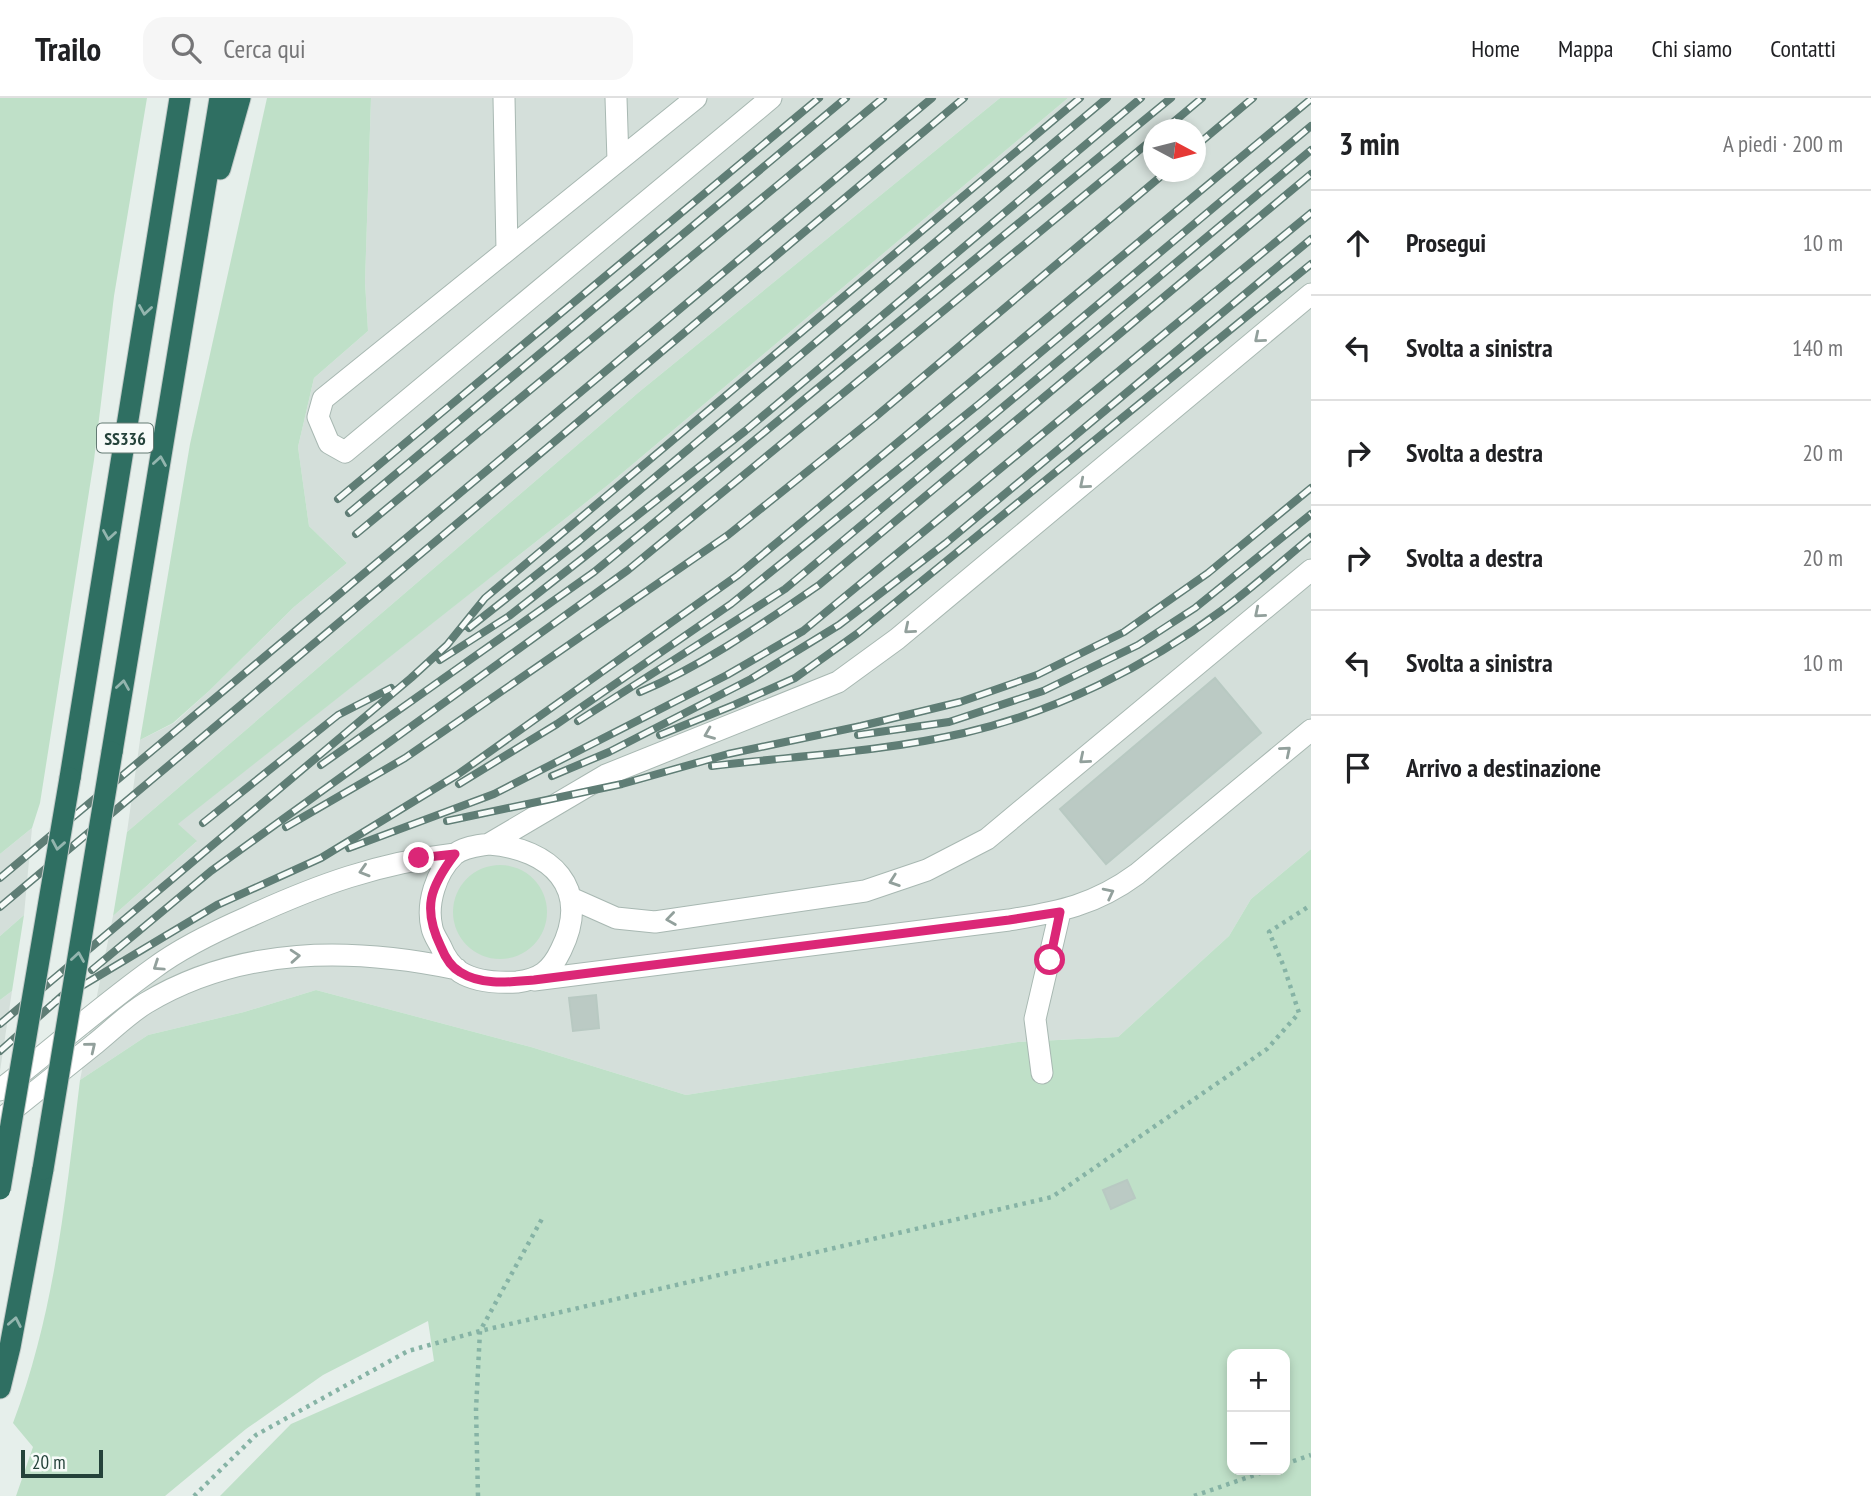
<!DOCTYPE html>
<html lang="it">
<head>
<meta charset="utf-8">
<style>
	:root { --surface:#fff; --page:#f6f6f6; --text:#202124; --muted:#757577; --line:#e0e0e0 }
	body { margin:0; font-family:"PT Sans Narrow",sans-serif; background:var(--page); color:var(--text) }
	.controls { position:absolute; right:21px; bottom:21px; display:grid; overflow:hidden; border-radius:14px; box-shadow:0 4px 10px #0003 }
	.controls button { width:63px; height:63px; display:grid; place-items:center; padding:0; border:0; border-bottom:2px solid var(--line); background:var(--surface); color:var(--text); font:35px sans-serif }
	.compass { position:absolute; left:1143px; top:21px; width:63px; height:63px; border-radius:50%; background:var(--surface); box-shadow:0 4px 10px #0003; rotate:97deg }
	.scale { position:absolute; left:21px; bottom:18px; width:82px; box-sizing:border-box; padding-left:7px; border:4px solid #24423a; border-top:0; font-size:19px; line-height:24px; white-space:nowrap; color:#24423a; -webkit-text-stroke:5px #f7fbf9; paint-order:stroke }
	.stop { position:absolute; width:21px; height:21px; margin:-16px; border:5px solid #db2777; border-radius:50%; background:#fff }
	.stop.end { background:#db2777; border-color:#fff; box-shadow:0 2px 7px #0008 }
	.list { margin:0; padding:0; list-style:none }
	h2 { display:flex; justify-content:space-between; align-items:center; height:91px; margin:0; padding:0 28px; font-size:30px }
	h2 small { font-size:23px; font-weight:400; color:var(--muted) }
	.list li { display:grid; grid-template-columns:46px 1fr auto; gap:21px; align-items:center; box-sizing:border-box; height:105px; padding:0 28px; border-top:2px solid var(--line) }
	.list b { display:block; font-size:26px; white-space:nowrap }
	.list em { font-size:23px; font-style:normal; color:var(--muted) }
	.icon { flex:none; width:38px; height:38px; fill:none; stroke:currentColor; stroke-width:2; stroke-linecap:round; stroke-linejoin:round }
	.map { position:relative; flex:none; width:1311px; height:1398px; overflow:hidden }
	header { display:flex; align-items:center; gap:42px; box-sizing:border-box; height:98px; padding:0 35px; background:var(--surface); border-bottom:2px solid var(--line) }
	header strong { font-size:33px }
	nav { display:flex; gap:38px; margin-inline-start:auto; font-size:24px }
	.search { width:490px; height:63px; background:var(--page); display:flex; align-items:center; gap:18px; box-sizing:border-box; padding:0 24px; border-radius:21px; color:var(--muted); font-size:26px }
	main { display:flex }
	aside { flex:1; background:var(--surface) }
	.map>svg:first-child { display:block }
	.built { fill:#d4dfda; fill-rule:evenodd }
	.green { fill:#bfe0c8; fill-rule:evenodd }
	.building { fill:#bbcac4; stroke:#b8c9c2; stroke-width:2 }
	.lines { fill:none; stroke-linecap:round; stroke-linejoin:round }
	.minor-casing { stroke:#a8b8b2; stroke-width:23 }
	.highway-casing { stroke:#c2cac8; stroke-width:23 }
	.path { stroke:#86b3a5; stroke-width:4.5; stroke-dasharray:3.5 5; stroke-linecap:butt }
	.minor { stroke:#fff; stroke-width:21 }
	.highway { stroke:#2f6f62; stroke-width:21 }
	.rail-casing { stroke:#5f7d75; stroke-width:8 }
	.rail { stroke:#f7fbf9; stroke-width:5; stroke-dasharray:16; stroke-linecap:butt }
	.highway-bridge-casing { stroke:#c2cac8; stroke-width:23; stroke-linecap:butt }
	.highway-bridge { stroke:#2f6f62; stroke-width:21 }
	.oneway { stroke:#93b5ae }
	.oneway2 { stroke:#92a09c }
	.route { stroke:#db2777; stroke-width:9 }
	.labels { text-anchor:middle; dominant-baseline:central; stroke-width:5; stroke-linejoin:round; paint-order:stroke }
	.shield { fill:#f7fbf9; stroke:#637a73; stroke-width:2 }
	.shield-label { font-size:18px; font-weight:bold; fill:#24423a }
</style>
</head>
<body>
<header>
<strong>Trailo</strong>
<div class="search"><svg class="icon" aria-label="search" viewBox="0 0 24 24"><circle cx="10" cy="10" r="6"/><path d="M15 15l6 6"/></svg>Cerca qui</div>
<nav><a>Home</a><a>Mappa</a><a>Chi siamo</a><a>Contatti</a></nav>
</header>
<main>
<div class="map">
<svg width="1311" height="1398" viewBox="0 0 1311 1398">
	<rect width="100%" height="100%" fill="#e6efeb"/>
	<path class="built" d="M371,0H1000L639,294L127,734L140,642L174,625L209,593L294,509L347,465L309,428L298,349L314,280L368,233L365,184Z
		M1068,0H1311V751L1251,801L1229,838L1118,939L1018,944L686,997L531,949L316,892L244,914L148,937L80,982L113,818L196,744L177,726L608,387ZM1154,32H1196V74H1154Z
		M32,730L24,817L0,838V756Z
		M12,893L0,973V902Z"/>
	<path class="green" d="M0,0H147L114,198L94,362L40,705L32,730L0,756Z
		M267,0H371L365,184L368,233L314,280L298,349L309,428L347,465L294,509L209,593L173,625L140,642L190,346Z
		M1000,0H1068L608,387L178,726L197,743L113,818L127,734L639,294Z
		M1311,751V1398H220L291,1326L434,1263L428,1223L323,1277L246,1331L165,1398H16L33,1349L13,1325C55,1214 66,1098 80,982L148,937L244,914L316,892L531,949L686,997L1018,944L1118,939L1229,838L1251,801ZM1232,1256H1285V1372H1232Z
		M453 814a47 47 0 1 1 94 0a47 47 0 1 1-94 0Z
		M24,817L12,893L0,902V838Z"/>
	<path class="building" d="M1215,580L1261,635L1106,766L1060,711Z
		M596,897L599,930L573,933L569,900Z
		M1127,1082L1135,1100L1111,1111L1103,1092Z"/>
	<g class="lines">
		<defs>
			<path id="minor" d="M504,0L507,152
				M616,0L618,63
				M696,0L323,301L318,319L329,345L345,354L771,0
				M489,746L606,677L838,584L897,541L1311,196
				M489,746C551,751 592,790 561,852C551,873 540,881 517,884C499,885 476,884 460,874C451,868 445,859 441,849C438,843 433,836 432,830C426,806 436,774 454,757C463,749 478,748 489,746Z
				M571,800L616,820L655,824L865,793L927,772L987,741L1311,472
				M534,882L1009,822C1059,814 1095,807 1137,776L1311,632
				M1042,975L1035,921L1060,814
				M0,992C51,952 101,908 154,870C182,849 216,833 248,819C318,787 378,765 455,756
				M0,1022C32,996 64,971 96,945C112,932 128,916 146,905C241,848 351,849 457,871"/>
			<path id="highway" d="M220,71L240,0
				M112,654L220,0
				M70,680L180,0
				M0,1290L10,1249L43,1071"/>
		</defs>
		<use href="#minor" class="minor-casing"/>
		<use href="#highway" class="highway-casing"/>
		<path class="path" d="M1285,1366L1311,1357
			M194,1398L256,1337L408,1253L480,1233L1052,1099L1267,951L1299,915L1284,869L1269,834L1311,807
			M478,1398L476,1311L480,1233L543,1119
			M1194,1398L1269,1372"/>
		<use href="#minor" class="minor"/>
		<use href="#highway" class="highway"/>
		<defs>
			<path id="rail" d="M1164,32L1202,0
				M1196,48L1253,0
				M338,401L819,0
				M349,415L846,0
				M356,436L883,0
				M469,530L579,443L1107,0
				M440,562L509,518L745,333L1141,0
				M640,594C704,567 762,526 819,487L1311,76
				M578,623L785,491L1311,52
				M660,637L734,607L795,580L858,535L1311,166
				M858,637L949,624L1043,593L1138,547L1195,510L1311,416
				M321,667L594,474L1171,0
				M712,668C796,658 881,654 964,635C1055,614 1146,569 1221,513C1252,490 1281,464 1311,439
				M552,678L609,654L751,581L839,527L946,445L1311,141
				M459,686L557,626L731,506L979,306L1311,28
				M447,723L622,686L728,656L861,628L960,604L1037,577L1124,534L1208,475L1311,390
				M203,725L338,617L391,590
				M286,729L405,660L728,437L874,320L1166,74
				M349,750L494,696L727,577L803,533L1311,115
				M0,780L932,0
				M0,809L964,0
				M92,872L211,773L628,472L1154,40
				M55,904L217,807L321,760L457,677L738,477L1311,1
				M0,926L411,580L447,547L485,500L1080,0
				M0,953L63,897"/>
		</defs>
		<use href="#rail" class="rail-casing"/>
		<use href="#rail" class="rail"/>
		<defs>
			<path id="highway-bridge" d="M43,1071L112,654
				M0,1091L70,680"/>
		</defs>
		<use href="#highway-bridge" class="highway-bridge-casing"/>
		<use href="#highway-bridge" class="highway-bridge"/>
	</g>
	<defs><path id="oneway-chevron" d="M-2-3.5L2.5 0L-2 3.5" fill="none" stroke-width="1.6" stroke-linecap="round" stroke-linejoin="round" transform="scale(1.75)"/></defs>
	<g class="oneway">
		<use href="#oneway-chevron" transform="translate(145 212) rotate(99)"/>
		<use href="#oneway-chevron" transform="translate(160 363) rotate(-81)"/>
		<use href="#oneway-chevron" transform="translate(109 437) rotate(99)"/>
		<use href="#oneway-chevron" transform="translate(123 587) rotate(-81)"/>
		<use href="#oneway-chevron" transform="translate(58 747) rotate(100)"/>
		<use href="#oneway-chevron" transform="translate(78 859) rotate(-81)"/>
		<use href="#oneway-chevron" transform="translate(15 1224) rotate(-79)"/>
	</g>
	<g class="oneway2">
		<use href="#oneway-chevron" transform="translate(1259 240) rotate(140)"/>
		<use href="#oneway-chevron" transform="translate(1084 386) rotate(140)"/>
		<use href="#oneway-chevron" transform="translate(1259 515) rotate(140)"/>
		<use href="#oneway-chevron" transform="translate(909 531) rotate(140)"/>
		<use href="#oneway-chevron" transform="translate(709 636) rotate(158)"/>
		<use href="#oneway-chevron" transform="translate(1286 653) rotate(-40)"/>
		<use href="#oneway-chevron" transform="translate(1084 661) rotate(140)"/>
		<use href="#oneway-chevron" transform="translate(364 773) rotate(163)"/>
		<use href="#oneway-chevron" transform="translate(894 783) rotate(161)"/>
		<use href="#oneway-chevron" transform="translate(1109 795) rotate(-27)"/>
		<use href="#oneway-chevron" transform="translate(671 821) rotate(172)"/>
		<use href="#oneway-chevron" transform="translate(295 858) rotate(-4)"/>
		<use href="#oneway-chevron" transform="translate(158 868) rotate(146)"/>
		<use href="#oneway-chevron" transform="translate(91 949) rotate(-39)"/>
	</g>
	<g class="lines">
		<path class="route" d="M419,760L455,756C430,789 422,810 441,849C445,859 451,869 460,874C482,888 510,884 534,882L1009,822L1060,814L1050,862"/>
	</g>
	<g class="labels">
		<rect class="shield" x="97" y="325.5" width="56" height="29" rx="5"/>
		<g class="shield-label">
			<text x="125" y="340">SS336</text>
		</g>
	</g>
</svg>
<div class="controls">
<button>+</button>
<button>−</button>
</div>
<svg class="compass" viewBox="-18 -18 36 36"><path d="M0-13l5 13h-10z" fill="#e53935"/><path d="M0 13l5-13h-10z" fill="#757577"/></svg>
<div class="scale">20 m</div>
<div class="stop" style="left:1050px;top:862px"></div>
<div class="stop end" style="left:419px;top:760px"></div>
</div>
<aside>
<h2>3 min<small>A piedi · 200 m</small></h2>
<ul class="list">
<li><svg class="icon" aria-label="ahead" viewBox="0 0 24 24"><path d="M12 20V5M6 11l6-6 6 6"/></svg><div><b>Prosegui</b></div><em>10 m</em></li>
<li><svg class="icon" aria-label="left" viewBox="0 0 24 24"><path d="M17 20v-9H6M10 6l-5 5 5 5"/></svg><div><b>Svolta a sinistra</b></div><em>140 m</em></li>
<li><svg class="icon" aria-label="right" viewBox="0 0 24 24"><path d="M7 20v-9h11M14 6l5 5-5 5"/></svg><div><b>Svolta a destra</b></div><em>20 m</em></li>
<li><svg class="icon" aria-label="right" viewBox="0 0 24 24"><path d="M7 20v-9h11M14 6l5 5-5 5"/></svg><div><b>Svolta a destra</b></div><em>20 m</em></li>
<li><svg class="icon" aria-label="left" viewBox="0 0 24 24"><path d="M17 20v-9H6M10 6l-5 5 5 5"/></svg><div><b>Svolta a sinistra</b></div><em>10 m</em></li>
<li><svg class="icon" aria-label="arrive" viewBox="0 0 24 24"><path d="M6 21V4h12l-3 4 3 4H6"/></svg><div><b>Arrivo a destinazione</b></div></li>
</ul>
</aside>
</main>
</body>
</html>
